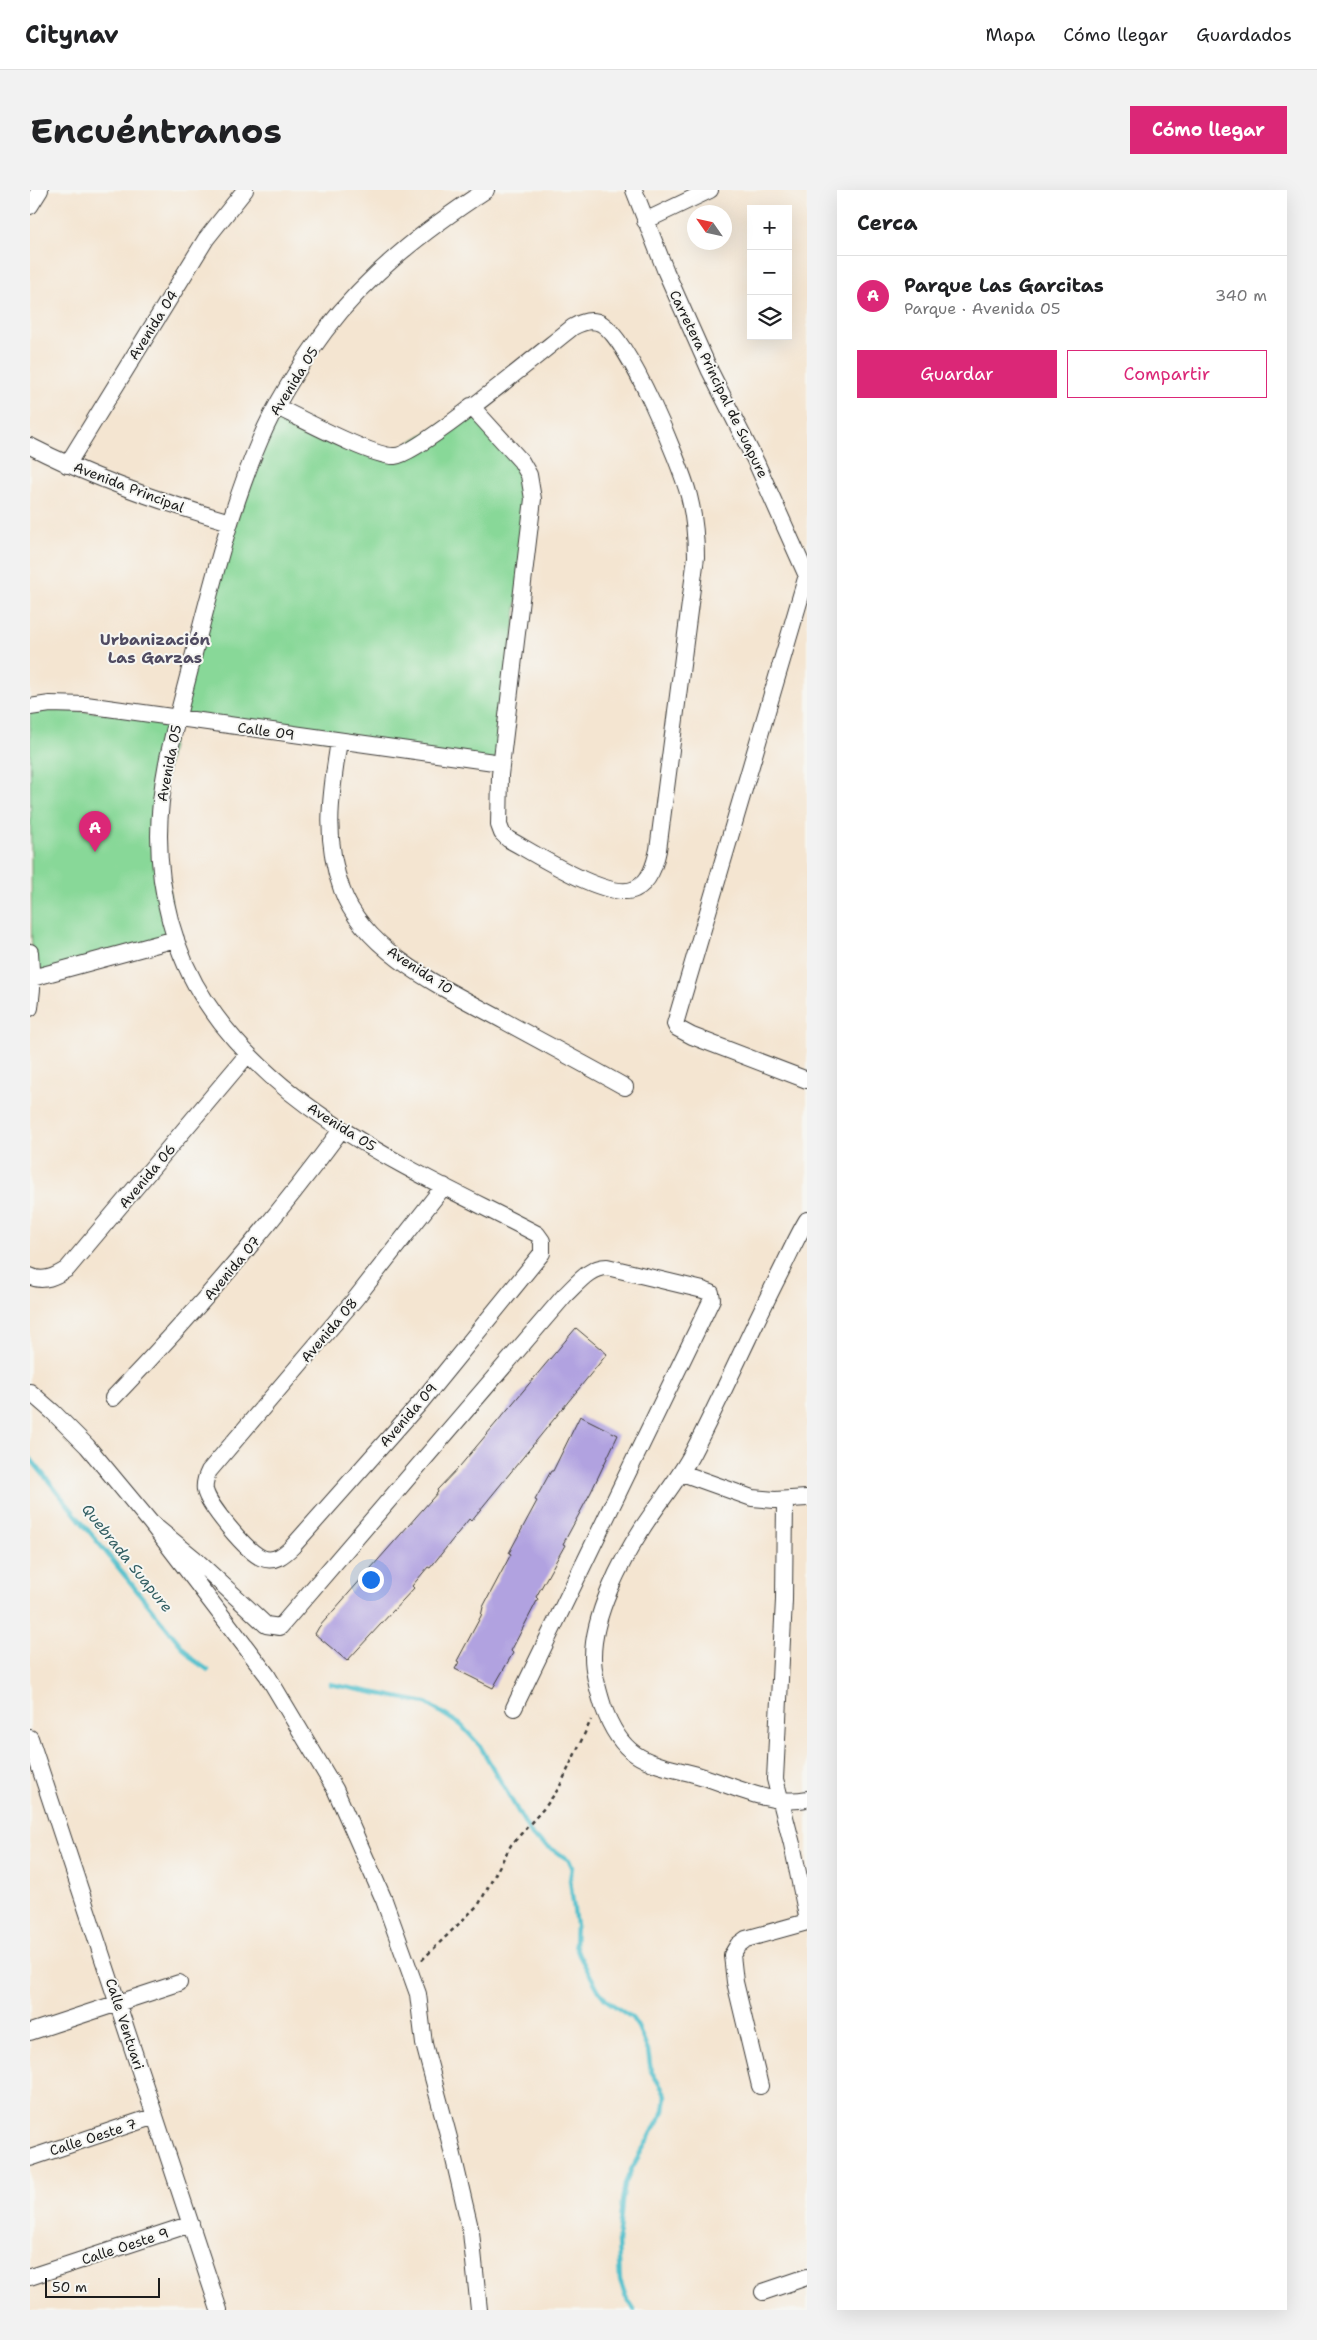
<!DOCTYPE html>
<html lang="es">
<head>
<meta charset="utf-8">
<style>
	:root { --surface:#fff; --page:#f2f2f2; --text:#202124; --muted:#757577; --line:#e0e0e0; --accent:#db2777 }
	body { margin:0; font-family:"Shantell Sans",sans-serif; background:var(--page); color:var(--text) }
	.controls { position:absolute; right:15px; top:15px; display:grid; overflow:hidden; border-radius:0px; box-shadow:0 5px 20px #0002 }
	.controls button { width:45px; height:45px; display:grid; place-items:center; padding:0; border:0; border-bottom:1px solid var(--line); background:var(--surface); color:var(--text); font:25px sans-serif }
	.compass { position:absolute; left:657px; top:15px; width:45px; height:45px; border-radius:50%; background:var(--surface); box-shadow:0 5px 20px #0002; rotate:304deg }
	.scale { position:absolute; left:15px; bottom:12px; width:115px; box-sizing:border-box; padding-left:5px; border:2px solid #1c1c1c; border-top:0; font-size:14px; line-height:18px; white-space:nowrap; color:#1c1c1c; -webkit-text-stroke:4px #f6f6f2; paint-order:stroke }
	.you { position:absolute; left:340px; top:1389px; width:18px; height:18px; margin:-12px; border:4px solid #fff; border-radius:50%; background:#1a73e8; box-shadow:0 0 0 8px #1a73e833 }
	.badge { display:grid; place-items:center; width:32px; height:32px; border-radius:50%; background:var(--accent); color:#fff; font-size:16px; font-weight:700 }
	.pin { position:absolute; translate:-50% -41px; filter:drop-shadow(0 1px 2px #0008) }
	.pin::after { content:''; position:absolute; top:26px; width:18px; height:15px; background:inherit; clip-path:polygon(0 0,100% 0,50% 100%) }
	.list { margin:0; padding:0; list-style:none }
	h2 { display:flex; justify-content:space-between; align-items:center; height:65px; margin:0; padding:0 20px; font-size:21px }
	h2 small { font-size:16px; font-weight:400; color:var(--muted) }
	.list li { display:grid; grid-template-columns:32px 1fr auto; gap:15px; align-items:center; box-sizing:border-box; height:80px; padding:0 20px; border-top:1px solid var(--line) }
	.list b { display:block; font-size:19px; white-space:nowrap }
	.list p { margin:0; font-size:16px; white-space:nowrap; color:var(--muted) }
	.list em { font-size:16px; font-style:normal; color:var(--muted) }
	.actions { display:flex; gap:10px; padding:15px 20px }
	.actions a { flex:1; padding:11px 0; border:1px solid var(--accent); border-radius:0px; text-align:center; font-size:18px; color:var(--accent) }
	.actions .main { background:var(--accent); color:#fff }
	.icon { flex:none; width:28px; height:28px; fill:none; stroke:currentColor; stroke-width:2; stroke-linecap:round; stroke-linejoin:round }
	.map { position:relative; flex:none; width:777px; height:2120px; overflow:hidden; border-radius:0px }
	header { display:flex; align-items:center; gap:30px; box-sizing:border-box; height:70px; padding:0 25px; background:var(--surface); border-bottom:1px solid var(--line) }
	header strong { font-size:24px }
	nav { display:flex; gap:28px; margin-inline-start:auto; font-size:18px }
	.intro { display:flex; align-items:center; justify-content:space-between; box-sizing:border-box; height:120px; padding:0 30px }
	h1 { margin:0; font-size:35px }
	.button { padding:12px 22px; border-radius:0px; background:var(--accent); color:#fff; font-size:18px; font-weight:700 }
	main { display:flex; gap:30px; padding:0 30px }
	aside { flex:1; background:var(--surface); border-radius:0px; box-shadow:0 5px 20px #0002 }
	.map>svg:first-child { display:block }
	.green { fill:#88d898; stroke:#527a5a }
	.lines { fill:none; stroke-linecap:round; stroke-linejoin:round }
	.stream { stroke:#53c0cc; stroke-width:4.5 }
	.building { fill:#b1a2e0 }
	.minor-casing { stroke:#3c3a37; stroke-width:18 }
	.path { stroke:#3c3a37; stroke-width:2.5; stroke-dasharray:4 4; stroke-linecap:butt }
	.minor { stroke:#fff; stroke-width:16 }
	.labels { text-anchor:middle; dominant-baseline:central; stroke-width:4; stroke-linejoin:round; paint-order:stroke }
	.street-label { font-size:14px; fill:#1c1c1c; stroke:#f6f6f2 }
	.water-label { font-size:15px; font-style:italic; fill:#325e62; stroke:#f6f6f2 }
	.quarter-label { font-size:16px; font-weight:bold; fill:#504b61; stroke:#f6f6f2 }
</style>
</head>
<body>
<header>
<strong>Citynav</strong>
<nav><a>Mapa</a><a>Cómo llegar</a><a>Guardados</a></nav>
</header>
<div class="intro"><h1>Encuéntranos</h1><a class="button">Cómo llegar</a></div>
<main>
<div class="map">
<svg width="777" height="2120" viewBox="0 0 777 2120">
	<rect width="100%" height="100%" fill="#f6f6f2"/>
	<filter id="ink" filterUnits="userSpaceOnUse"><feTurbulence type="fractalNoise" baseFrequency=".02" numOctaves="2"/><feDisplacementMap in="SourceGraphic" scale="10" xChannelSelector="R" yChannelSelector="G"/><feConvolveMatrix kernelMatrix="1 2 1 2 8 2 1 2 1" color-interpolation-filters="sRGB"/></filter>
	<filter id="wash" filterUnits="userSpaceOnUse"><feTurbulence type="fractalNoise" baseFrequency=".0096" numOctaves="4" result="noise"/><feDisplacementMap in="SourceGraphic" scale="20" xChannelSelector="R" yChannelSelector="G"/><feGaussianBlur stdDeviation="1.12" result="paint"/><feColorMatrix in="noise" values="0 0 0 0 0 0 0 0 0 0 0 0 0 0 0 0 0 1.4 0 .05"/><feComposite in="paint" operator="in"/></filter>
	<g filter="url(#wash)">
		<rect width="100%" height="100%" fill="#f4e5d1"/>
		<path class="green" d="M441,216L499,285L471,573L147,529L130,623L146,749L2,788L0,517L147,529L175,420L247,217L356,266Z"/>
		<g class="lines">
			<path class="stream" d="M0,1268L162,1469L178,1480
				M300,1494L396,1513L431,1535L450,1556L503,1647L539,1670L542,1677L540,1690L546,1735L545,1754L549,1765L569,1801L576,1810L602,1828L608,1837L618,1861L621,1881L636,1905L634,1921L602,1978L595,1994L592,2012L588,2052L590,2090L596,2107L604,2120"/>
		</g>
		<g id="blocks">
			<path class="building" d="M546,1138L577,1164L441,1331L439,1329L400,1378L398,1377L382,1396L384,1398L317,1471L285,1444L289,1437L408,1302L407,1300L430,1276Z
				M550,1226L588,1245L561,1302L533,1354L535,1355L506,1407L508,1409L481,1461L483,1463L463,1498L425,1479L429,1472L427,1471L451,1426L453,1417L481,1364L479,1363L507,1311L505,1310L521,1281H523Z"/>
		</g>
	</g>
	<g filter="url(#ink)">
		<use href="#blocks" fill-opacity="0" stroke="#3c3a37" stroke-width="1"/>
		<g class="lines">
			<defs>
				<path id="minor" d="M604,0L636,82L680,181L726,272L777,386
					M0,16L10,0
					M615,31L680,0
					M247,217C270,228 344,268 365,266C388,265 516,158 543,137C552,132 562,128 572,134C600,152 650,272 659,306C664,326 666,347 666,367L628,660C625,674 620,692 605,699C579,712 504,663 478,649L472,643L469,635L470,585L503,309L499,285L491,271L441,216
					M0,256C64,289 131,312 200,332
					M37,275L176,49L215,0
					M777,385L645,834L647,838L662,846L777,890
					M0,517L20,514L56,515L471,573
					M309,551C301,603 293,648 312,700C335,764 420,801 476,832C516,854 556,875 595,897
					M0,762L2,799L0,818
					M2,788L146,749
					M414,996L326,1108L179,1281C176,1287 174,1293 175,1300C178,1315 217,1362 232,1368C245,1373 255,1364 263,1356L390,1213L512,1063V1051L507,1044C388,982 252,927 176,812C144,764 129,702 129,646C129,588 147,531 161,475C181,399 199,322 230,250C246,212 270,175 295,141C339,83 395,40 456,0
					M777,1030C765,1050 756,1072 745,1093C717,1149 692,1206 663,1262C649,1289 630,1311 613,1337C591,1371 563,1425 563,1467C563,1483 568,1500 573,1516C591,1566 612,1572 660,1583C697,1592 738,1617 777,1609
					M0,1086C13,1093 26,1086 37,1079L218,864
					M0,1202L23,1222L57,1256L121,1333L237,1485L305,1599L354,1710L388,1804L394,1854L419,1948L441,2042L449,2120
					M83,1208C165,1123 241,1035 311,940
					M652,1283L722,1308L745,1310L777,1308
					M755,1310L754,1410L745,1589L762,1654L777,1726
					M121,1333L165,1369L236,1435L250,1437L535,1105C548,1093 559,1077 577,1077L673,1100L681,1103L682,1109L484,1518
					M0,1548L189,2120
					M0,1842L149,1793
					M730,1896L705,1792L702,1765L708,1755L716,1749L777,1732
					M0,1968L125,1926
					M0,2087L161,2034
					M733,2102L777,2087"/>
			</defs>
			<use href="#minor" class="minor-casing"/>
			<path class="path" d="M392,1770L449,1714L481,1655L516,1616L529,1598L561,1530"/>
			<use href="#minor" class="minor"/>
		</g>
	</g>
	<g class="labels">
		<g class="street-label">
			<text transform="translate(123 135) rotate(-58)">Avenida 04</text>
			<text transform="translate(264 191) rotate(-58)">Avenida 05</text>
			<text transform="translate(689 194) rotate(64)">Carretera Principal de Suapure</text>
			<text transform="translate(99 297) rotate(21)">Avenida Principal</text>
			<text transform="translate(236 541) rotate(8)">Calle 09</text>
			<text transform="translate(139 573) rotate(-79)">Avenida 05</text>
			<text transform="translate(390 780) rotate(33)">Avenida 10</text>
			<text transform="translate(312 937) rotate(32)">Avenida 05</text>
			<text transform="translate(117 986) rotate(-50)">Avenida 06</text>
			<text transform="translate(202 1078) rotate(-50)">Avenida 07</text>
			<text transform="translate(299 1140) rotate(-50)">Avenida 08</text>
			<text transform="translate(378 1225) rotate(-49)">Avenida 09</text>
			<text transform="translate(95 1834) rotate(72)">Calle Ventuari</text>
			<text transform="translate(63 1947) rotate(-18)">Calle Oeste 7</text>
			<text transform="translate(95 2056) rotate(-18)">Calle Oeste 9</text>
		</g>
		<g class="water-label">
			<text transform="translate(97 1368) rotate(51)">Quebrada Suapure</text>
		</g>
		<g class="quarter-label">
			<text x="125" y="449">Urbanización<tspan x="125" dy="18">Las Garzas</tspan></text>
		</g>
	</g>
</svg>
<div class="controls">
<button>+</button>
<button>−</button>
<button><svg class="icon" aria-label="layers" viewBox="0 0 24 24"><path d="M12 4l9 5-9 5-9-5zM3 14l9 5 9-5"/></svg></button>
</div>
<svg class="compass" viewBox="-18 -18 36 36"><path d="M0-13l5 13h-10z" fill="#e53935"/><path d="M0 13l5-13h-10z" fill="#757577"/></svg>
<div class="scale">50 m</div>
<div class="you"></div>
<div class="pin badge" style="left:65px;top:662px">A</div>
</div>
<aside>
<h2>Cerca<small></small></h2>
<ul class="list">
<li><span class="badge">A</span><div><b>Parque Las Garcitas</b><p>Parque · Avenida 05</p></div><em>340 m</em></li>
</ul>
<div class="actions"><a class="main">Guardar</a><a>Compartir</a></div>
</aside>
</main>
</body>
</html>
